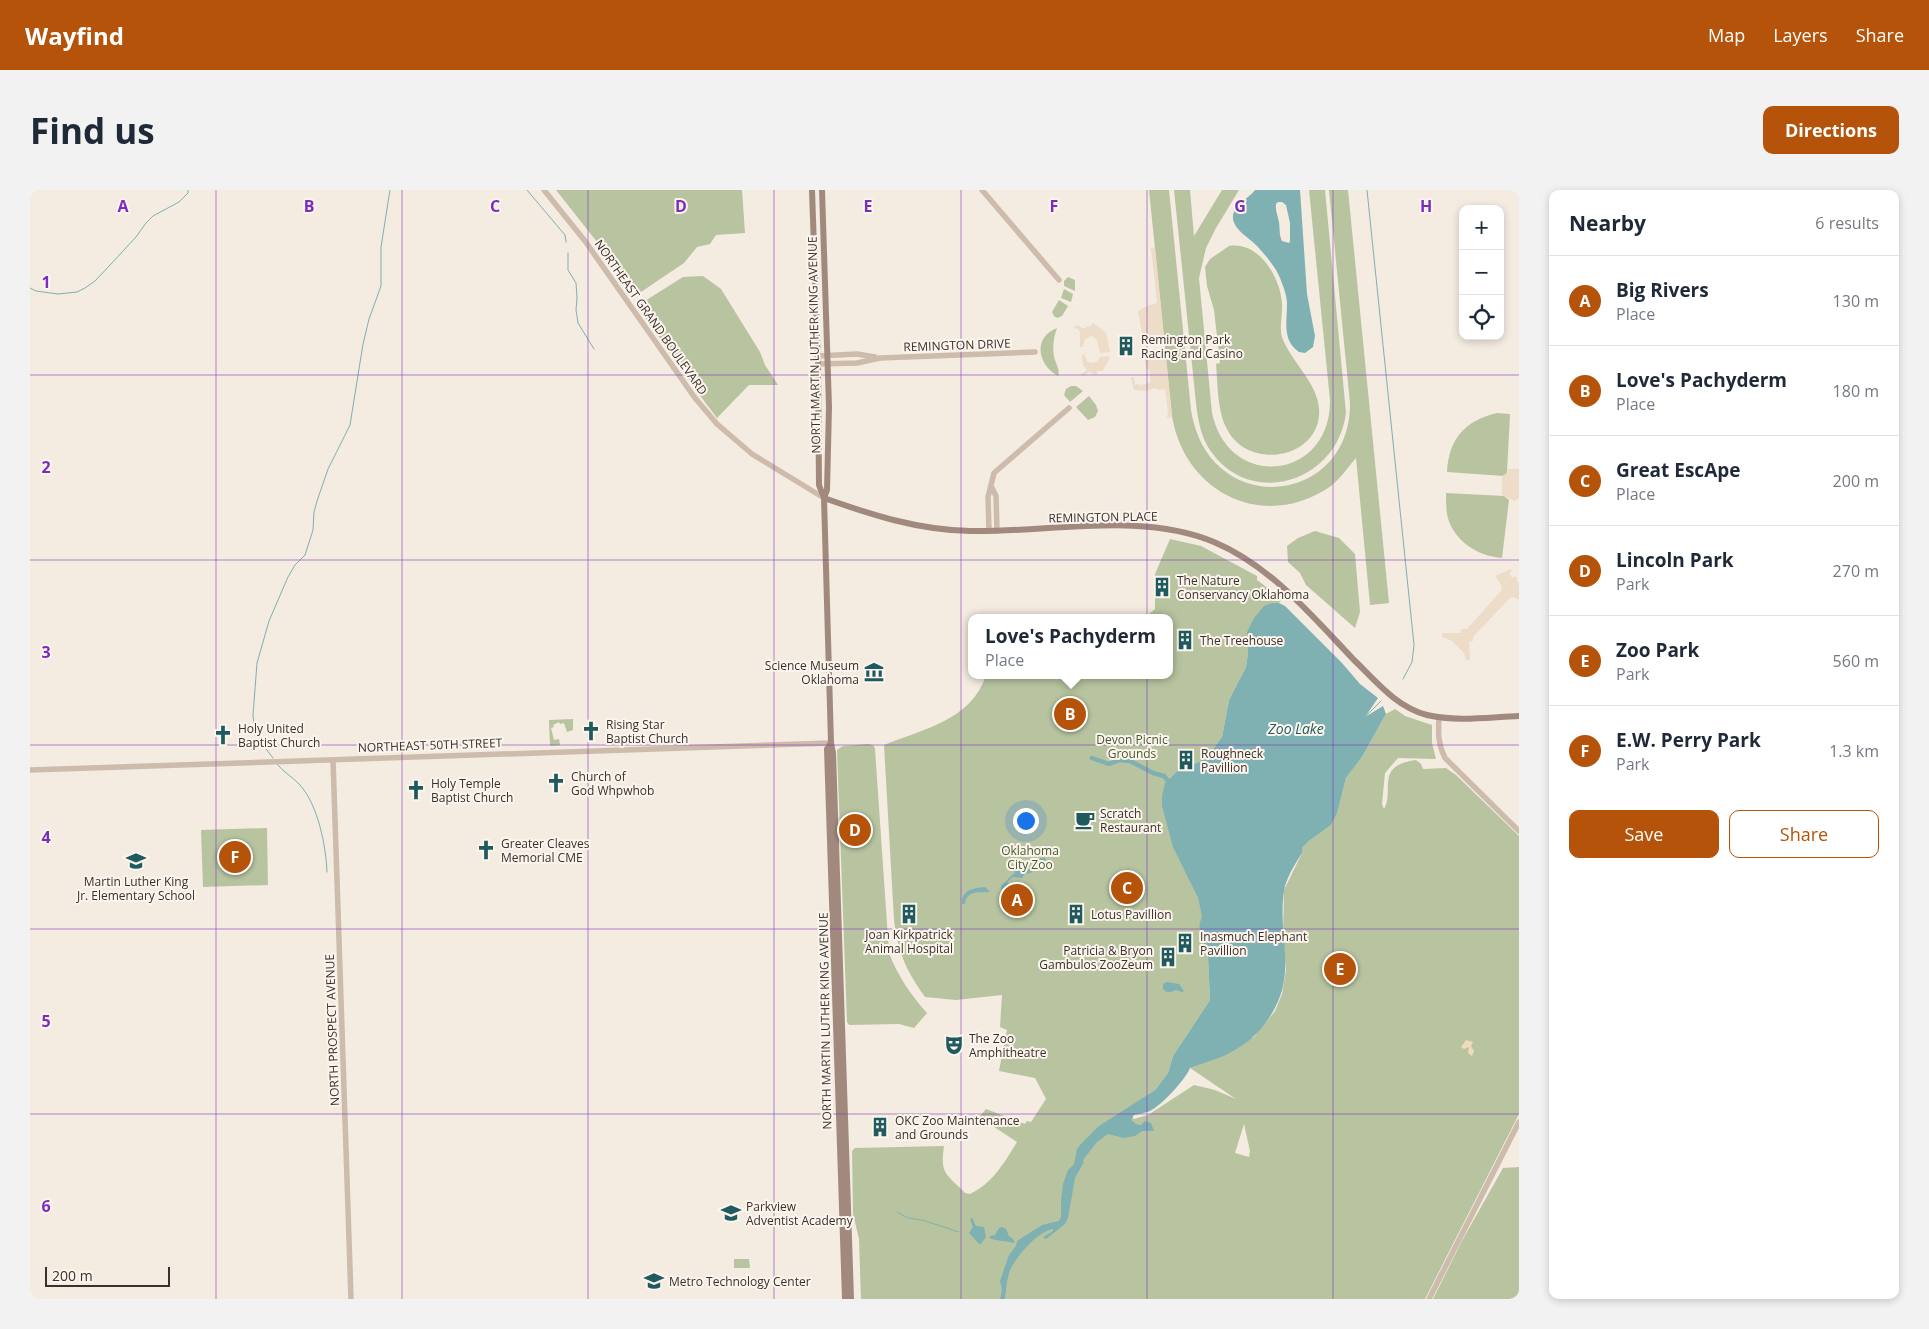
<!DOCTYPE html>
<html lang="en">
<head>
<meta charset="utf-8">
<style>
	:root { --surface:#fff; --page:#f2f2f3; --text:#1f2937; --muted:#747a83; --line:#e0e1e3; --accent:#b45309 }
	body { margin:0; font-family:"Open Sans",sans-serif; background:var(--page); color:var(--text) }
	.controls { position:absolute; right:15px; top:15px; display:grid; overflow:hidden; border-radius:10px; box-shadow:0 2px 8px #0003 }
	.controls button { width:45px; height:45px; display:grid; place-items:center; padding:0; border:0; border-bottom:1px solid var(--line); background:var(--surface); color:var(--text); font:25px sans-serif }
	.scale { position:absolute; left:15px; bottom:12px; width:125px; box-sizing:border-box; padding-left:5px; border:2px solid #3b302b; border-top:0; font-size:14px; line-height:18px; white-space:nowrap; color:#3b302b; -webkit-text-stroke:4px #fbf5ee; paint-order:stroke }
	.you { position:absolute; left:995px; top:630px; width:18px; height:18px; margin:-12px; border:4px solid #fff; border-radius:50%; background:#1a73e8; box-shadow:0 0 0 8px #1a73e833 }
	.badge { display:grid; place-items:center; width:32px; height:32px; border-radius:50%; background:var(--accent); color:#fff; font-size:16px; font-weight:700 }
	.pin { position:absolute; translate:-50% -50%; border:2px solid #fff; box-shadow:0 1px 5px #0006 }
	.popup { position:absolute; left:938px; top:424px; width:205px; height:65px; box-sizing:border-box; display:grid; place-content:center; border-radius:10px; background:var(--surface); filter:drop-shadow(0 1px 4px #0005); font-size:16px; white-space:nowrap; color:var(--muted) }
	.popup b { font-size:19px; color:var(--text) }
	.popup::after { content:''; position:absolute; left:50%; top:100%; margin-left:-10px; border:10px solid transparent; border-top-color:var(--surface) }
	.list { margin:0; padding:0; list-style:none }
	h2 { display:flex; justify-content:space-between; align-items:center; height:65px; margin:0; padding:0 20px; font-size:21px }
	h2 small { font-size:16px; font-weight:400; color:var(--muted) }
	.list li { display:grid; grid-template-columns:32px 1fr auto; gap:15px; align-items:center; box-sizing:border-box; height:90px; padding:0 20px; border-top:1px solid var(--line) }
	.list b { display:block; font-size:19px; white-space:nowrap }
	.list p { margin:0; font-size:16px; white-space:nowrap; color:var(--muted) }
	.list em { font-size:16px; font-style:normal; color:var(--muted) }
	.actions { display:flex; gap:10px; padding:15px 20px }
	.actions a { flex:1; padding:11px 0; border:1px solid var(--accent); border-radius:10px; text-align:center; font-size:18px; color:var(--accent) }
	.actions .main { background:var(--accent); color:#fff }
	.icon { flex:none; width:28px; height:28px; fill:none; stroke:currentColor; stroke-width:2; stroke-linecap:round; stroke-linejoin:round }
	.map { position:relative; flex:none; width:1489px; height:1109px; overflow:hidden; border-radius:10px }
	header { display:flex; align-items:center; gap:30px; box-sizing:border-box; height:70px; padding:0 25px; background:var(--accent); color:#fff }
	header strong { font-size:24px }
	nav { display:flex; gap:28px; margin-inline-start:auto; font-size:18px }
	.intro { display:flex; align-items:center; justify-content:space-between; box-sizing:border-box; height:120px; padding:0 30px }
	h1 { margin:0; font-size:35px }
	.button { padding:12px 22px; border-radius:10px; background:var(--accent); color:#fff; font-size:18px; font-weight:700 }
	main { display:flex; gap:30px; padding:0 30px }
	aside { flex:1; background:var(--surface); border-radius:10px; box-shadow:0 2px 8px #0003 }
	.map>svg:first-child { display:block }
	.green { fill:#b8c4a0; fill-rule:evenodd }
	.sand { fill:#efdcb8 }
	.plaza { fill:#ecdcc8 }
	.water { fill:#7fb0b2; fill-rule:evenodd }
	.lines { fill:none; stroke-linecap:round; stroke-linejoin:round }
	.stream { stroke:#7fb0b2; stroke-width:1 }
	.canal { stroke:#7fb0b2; stroke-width:4.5 }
	.tertiary { stroke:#cdbbac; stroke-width:5.5 }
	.secondary { stroke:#a18a7d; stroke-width:6 }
	.grid { fill:none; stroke:#7b2cbf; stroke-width:1; stroke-opacity:0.55 }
	.labels { text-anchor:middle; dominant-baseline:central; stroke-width:4; stroke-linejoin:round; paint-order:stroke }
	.street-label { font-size:12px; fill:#3b302b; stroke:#fbf5ee }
	.poi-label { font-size:12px; fill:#3b302b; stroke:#fbf5ee; text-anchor:start }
	.park-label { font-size:12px; fill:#4a5a2e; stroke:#fbf5ee }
	.water-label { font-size:14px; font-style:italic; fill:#1f5a5e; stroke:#fbf5ee }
	.grid-label { font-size:16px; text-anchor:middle; font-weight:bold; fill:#7b2cbf; stroke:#fbf5ee; stroke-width:4; stroke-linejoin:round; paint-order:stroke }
</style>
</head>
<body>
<header>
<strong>Wayfind</strong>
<nav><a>Map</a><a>Layers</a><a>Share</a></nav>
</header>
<div class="intro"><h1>Find us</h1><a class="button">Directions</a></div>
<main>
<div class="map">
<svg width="1489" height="1109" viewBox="0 0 1489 1109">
	<rect width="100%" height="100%" fill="#f4ebe1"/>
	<path class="green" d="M526,0H712L715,43L686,45L680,54L667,57L654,73L608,104Z
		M1119,0H1139L1161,220C1178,330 1321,317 1320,213L1299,0H1318L1359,413L1340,415L1326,268C1318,277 1311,288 1301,296C1235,342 1155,304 1142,226Z
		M1144,0H1160L1164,46L1192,0H1209L1186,38L1176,58L1169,88L1182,223C1199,302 1301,290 1300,210L1279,0H1295L1316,223C1307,294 1217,320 1178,257C1170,243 1168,229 1166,213Z
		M1199,56C1229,51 1250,87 1252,113C1253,124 1249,136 1252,147C1261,172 1287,192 1289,218C1293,267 1221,282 1198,241C1187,222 1188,196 1186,174L1190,173L1184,120L1177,96L1175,77L1180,69Z
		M673,86L691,99L730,162L735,175L748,195H719L687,228C659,192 634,153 607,116L653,87Z
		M1038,87L1045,90V101L1034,96V91Z
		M1034,99L1043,104L1041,112L1031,108Z
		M1029,110L1038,116L1032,126L1027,128L1024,126L1022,122Z
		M1027,138C1023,149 1022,160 1025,170C1027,176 1030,180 1028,186C1008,175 1002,148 1027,138Z
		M1041,196H1046L1053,201L1040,212L1034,205L1036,199Z
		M1059,206L1066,215L1068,221L1065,227L1058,230L1046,217Z
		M1467,223L1480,224L1477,283L1474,286L1417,282C1419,249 1434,231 1467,223Z
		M1416,303L1474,306L1479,310L1472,368C1447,366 1422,350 1417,324C1416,317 1416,310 1416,303Z
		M1285,341L1309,348L1325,364L1330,422L1325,438L1276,395L1270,383L1258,372L1257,356L1268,348Z
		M1140,349L1171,356L1227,386V390L1243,402L1247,401L1253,407L1249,413H1242L1217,442L1218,463L1216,477L1199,510L1192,547L1181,562L1169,572L1149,579L1135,593L1158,686L1168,708L1173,727L1169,736L1178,767L1180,810L1143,866L1138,883L1125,900L1094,921L1104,929L1118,925L1164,895L1185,900L1206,909L1160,878L1224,847L1245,821L1252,804L1256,780L1253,744L1254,700L1272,663V658L1279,651L1301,635L1307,624L1316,588L1332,567L1356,524L1365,519L1375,526L1402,535V553L1406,569L1368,568L1355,583L1352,614L1354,619C1365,601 1344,575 1386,570L1391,574L1393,579L1416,578L1426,585L1489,646V924L1395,1109H831L829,1049L823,1024L822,961L825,958L914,956C910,985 916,983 935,1003L940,1004C963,993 974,973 987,952L949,927L956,919L995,934L997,931L1001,932L1016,909L1005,888L969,881L977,840L970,837L972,805L926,810L895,807C876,780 868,763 864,730L854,555C893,539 942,530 956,485H1139V428H1010L1119,424L1125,419V384ZM1214,934L1220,961L1219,967L1205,963Z
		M543,529V540L537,542L534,533L530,534L529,532L523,535L524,537L521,538L524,550L529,549L530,555L520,556L519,530Z
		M839,554L844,556L845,559L859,763C868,786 880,804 897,823L884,838L869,834L819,835L817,832L807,560L813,556Z
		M237,638L238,695L173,697L171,640Z
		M1489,977V1109H1403L1433,1049L1473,978Z
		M704,1069H719L720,1078H704Z"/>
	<path class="sand" d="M1436,850L1443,852L1441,856L1444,861L1442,866L1438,863L1439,857L1434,859L1431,857Z"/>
	<path class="plaza" d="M1125,57L1134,147L1128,146L1125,149V155L1114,156L1108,121L1119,115L1127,113L1121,58Z
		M1063,133L1076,143L1080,162L1070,163L1067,150L1062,146L1055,149L1053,157H1050V143L1048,139L1043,138L1048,135L1052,138H1056V136L1060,137Z
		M1135,158L1142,227L1137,228L1138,221L1135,199L1130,200L1124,198L1117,201L1104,200L1101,187H1104L1105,195L1109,194V196L1121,192L1119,179H1116L1114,161Z
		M1054,164L1057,171L1061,173L1067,172L1070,167L1080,166V167L1073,181H1067V185H1063V183H1060V181L1054,186L1050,185L1057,180L1053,175L1052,166Z
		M1478,279H1489V308L1485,311L1472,305V286L1478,283Z
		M1481,379L1482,381L1479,383L1482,388L1485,386L1487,389V391L1489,392V410L1484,407L1480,408L1443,447V451L1439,452L1440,470H1436L1434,463L1422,451L1412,447V443H1431V439H1437L1471,401L1472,396L1465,386Z"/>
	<path class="water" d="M1225,0H1270L1277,104L1285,146L1283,157L1275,163L1269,162C1252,150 1257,132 1257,114C1257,105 1253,96 1250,88C1245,76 1236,66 1228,57C1220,48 1205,41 1203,29C1201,18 1219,8 1225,0ZM1248,12H1252L1256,15L1260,33V51L1259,53L1252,51C1249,45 1250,39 1249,32C1248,26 1245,21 1246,14Z
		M1242,413H1249L1255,416L1312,473L1330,494L1348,508L1335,527L1353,516L1356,524L1332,567L1316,588L1307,624L1301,635L1279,651L1272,658V663C1265,674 1256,688 1254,701C1247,749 1269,783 1239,828C1230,842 1218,853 1203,861C1190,869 1175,872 1160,878C1156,889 1131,916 1120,921C1115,923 1109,924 1104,925L1101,930L1106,934L1111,935L1115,931L1121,933L1124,941H1112L1105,946L1094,948L1078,944L1067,952L1053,970L1054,972L1045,988L1038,1028L1035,1034L1016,1049L1013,1047L1023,1041V1039C1007,1042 989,1064 981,1078C977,1087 976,1100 975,1109H970L972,1100L970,1091L979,1065L986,1056L987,1051L1012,1035L1029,1031L1031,1027V1011L1033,994L1038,980L1044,974L1047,959L1050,955L1069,936L1125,900L1138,883L1143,866L1180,810L1178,767L1169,736L1172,726L1168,708L1143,657L1132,616V606L1135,593L1149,579L1169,572L1181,562L1192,547L1199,510L1216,477L1218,463L1217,442L1224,428L1234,416Z
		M1010,668H1015L1016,671L1008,672L1001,683L995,684L992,688L983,687L977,692L981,697L978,698L975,697L971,700V696L985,682L983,679H1002Z
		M955,697L960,702C949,703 937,699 935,714H932C931,700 943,698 955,697Z
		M1137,792L1149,794L1154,801L1152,802L1146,800C1140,802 1138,804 1133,799V794Z
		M942,1027L946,1036L954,1037L956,1047L951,1054L948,1053L939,1043L943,1037L940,1030Z
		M972,1037L976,1039L979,1046L984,1050V1053C975,1051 967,1051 959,1048L960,1046L965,1045L969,1038Z"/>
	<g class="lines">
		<path class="stream" d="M497,0L535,45L536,52
			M1337,0L1384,455L1382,472L1373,489
			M538,63V80L546,93L547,108L546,120L548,133L564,159
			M0,98L6,101L28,104L47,102L55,98L65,91L81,74L106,47L116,33L123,26L149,12L158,3V0
			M1335,527L1351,511
			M243,568L225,545L223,525L227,473L239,431L258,387L265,375L275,365L283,340L284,322L287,311L298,279L320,235L333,154L339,129L351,96V57L360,0
			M247,574C253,582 263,587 270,595C288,615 296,656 297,682
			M867,1022L878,1028L892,1030L929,1042"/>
		<path class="canal" d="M1062,568L1079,574L1090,570L1100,571L1123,583L1134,586L1138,591"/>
		<path class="tertiary" d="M514,0L555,51L665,208L687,234L722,264L794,308
			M952,0L1029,90
			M788,166L827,164L845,167
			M788,174L827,173L850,168L1005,162
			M961,296L966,306L967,341
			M959,341L958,307L964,283L1039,218
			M1409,527C1408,543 1408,554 1415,568L1489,641
			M303,570L321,1109
			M0,580L801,553
			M1399,1109L1489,932"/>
		<path class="secondary" d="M782,0L788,174L789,295L794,308L801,553L803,563L821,1109
			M792,0L799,217L797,300L794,308
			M794,308C842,325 888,340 940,341C1017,343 1111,321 1184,352C1241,376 1282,426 1324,470C1346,491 1366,517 1397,525C1426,532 1460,527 1489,526
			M801,553L797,559L815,1109"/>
	</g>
	<path class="grid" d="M186,0V1109M372,0V1109M558,0V1109M744,0V1109M931,0V1109M1117,0V1109M1303,0V1109M0,185H1489M0,370H1489M0,555H1489M0,739H1489M0,924H1489"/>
	<defs>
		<symbol id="building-bare" viewBox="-9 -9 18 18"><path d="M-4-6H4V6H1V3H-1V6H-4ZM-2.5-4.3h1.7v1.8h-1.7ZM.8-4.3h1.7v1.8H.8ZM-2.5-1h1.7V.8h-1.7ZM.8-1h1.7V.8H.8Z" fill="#1f5a5e" stroke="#fbf5ee" stroke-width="2.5" paint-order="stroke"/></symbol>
		<symbol id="museum-bare" viewBox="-9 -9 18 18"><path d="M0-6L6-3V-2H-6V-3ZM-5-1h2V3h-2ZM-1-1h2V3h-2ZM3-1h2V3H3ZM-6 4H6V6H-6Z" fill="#1f5a5e" stroke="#fbf5ee" stroke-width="2.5" paint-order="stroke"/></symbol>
		<symbol id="church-bare" viewBox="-9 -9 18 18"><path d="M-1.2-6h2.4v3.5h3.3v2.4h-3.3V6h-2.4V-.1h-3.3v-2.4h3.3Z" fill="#1f5a5e" stroke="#fbf5ee" stroke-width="2.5" paint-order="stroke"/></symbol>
		<symbol id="cafe-bare" viewBox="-9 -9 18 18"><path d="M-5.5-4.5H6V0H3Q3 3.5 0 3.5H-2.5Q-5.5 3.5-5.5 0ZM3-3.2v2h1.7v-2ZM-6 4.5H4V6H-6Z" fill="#1f5a5e" stroke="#fbf5ee" stroke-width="2.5" paint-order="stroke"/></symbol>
		<symbol id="school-bare" viewBox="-9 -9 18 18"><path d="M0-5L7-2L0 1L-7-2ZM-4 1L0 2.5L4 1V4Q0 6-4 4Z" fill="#1f5a5e" stroke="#fbf5ee" stroke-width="2.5" paint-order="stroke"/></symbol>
		<symbol id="theatre-bare" viewBox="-9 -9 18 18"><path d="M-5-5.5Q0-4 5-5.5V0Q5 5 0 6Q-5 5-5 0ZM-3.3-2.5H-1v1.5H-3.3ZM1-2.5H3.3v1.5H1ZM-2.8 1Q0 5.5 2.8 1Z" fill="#1f5a5e" stroke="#fbf5ee" stroke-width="2.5" paint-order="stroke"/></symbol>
	</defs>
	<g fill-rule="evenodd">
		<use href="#building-bare" x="1082" y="142" width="28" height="28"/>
		<use href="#building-bare" x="1118" y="383" width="28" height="28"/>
		<use href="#building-bare" x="1141" y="436" width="28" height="28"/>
		<use href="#museum-bare" x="830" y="468" width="28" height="28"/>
		<use href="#church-bare" x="547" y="527" width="28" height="28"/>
		<use href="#church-bare" x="179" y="531" width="28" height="28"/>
		<use href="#building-bare" x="1142" y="556" width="28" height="28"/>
		<use href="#church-bare" x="512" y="579" width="28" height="28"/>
		<use href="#church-bare" x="372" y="586" width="28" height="28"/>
		<use href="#cafe-bare" x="1041" y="616" width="28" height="28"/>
		<use href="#church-bare" x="442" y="646" width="28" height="28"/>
		<use href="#school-bare" x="92" y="657" width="28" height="28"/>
		<use href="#building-bare" x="865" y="710" width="28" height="28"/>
		<use href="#building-bare" x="1032" y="710" width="28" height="28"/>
		<use href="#building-bare" x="1141" y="739" width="28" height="28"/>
		<use href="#building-bare" x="1124" y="753" width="28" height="28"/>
		<use href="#theatre-bare" x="910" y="841" width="28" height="28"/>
		<use href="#building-bare" x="836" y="923" width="28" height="28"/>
		<use href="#school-bare" x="687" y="1009" width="28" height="28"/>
		<use href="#school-bare" x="610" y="1077" width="28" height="28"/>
	</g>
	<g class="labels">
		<g class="street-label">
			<text transform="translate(621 127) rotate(55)">NORTHEAST GRAND BOULEVARD</text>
			<text transform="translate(784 155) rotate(-91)">NORTH MARTIN LUTHER KING AVENUE</text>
			<text transform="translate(927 155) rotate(-2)">REMINGTON DRIVE</text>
			<text transform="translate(1073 327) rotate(-1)">REMINGTON PLACE</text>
			<text transform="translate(400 555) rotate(-2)">NORTHEAST 50TH STREET</text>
			<text transform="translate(795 831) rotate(-91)">NORTH MARTIN LUTHER KING AVENUE</text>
			<text transform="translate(302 840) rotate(-92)">NORTH PROSPECT AVENUE</text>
		</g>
		<g class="poi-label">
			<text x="1111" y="149">Remington Park<tspan x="1111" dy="14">Racing and Casino</tspan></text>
			<text x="1147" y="390">The Nature<tspan x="1147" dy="14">Conservancy Oklahoma</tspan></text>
			<text x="1170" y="450">The Treehouse</text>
			<text x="829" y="475" text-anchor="end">Science Museum<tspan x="829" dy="14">Oklahoma</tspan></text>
			<text x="576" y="534">Rising Star<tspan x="576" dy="14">Baptist Church</tspan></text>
			<text x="208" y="538">Holy United<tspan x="208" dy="14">Baptist Church</tspan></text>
			<text x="1171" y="563">Roughneck<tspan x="1171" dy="14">Pavillion</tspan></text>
			<text x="541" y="586">Church of<tspan x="541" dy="14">God Whpwhob</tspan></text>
			<text x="401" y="593">Holy Temple<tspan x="401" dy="14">Baptist Church</tspan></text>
			<text x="1070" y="623">Scratch<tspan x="1070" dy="14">Restaurant</tspan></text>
			<text x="471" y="653">Greater Cleaves<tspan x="471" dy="14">Memorial CME</tspan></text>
			<text x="106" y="691" text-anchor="middle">Martin Luther King<tspan x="106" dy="14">Jr. Elementary School</tspan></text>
			<text x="1061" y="724">Lotus Pavillion</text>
			<text x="879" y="744" text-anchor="middle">Joan Kirkpatrick<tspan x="879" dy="14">Animal Hospital</tspan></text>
			<text x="1170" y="746">Inasmuch Elephant<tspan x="1170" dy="14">Pavillion</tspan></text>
			<text x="1123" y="760" text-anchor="end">Patricia &amp; Bryon<tspan x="1123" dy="14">Gambulos ZooZeum</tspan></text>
			<text x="939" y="848">The Zoo<tspan x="939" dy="14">Amphitheatre</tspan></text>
			<text x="865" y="930">OKC Zoo Maintenance<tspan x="865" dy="14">and Grounds</tspan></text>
			<text x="716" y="1016">Parkview<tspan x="716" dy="14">Adventist Academy</tspan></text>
			<text x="639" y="1091">Metro Technology Center</text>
		</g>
		<g class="park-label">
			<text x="1102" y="549">Devon Picnic<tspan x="1102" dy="14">Grounds</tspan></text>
			<text x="1000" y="660">Oklahoma<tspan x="1000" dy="14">City Zoo</tspan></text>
		</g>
		<g class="water-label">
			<text x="1266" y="538">Zoo Lake</text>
		</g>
	</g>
	<g class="grid-label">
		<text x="93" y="22">A</text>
		<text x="279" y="22">B</text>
		<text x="465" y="22">C</text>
		<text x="651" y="22">D</text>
		<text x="838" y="22">E</text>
		<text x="1024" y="22">F</text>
		<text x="1210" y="22">G</text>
		<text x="1396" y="22">H</text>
		<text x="16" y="98">1</text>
		<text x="16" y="283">2</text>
		<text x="16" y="468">3</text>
		<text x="16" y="653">4</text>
		<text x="16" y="837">5</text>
		<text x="16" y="1022">6</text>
	</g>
</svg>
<div class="controls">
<button>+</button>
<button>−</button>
<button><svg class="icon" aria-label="locate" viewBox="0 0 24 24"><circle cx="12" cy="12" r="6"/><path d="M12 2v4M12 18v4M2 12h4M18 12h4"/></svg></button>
</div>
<div class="scale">200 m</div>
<div class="you"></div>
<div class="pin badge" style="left:987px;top:710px">A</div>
<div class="pin badge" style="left:1040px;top:524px">B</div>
<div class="popup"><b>Love's Pachyderm</b>Place</div>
<div class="pin badge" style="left:1097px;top:698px">C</div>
<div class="pin badge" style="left:825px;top:640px">D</div>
<div class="pin badge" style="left:1310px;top:779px">E</div>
<div class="pin badge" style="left:205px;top:667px">F</div>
</div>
<aside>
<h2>Nearby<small>6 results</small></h2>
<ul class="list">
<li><span class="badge">A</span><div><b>Big Rivers</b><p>Place</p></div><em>130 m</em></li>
<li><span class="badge">B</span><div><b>Love's Pachyderm</b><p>Place</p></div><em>180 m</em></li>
<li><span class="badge">C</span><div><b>Great EscApe</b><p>Place</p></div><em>200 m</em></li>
<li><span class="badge">D</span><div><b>Lincoln Park</b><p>Park</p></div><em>270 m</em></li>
<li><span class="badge">E</span><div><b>Zoo Park</b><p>Park</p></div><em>560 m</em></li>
<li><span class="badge">F</span><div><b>E.W. Perry Park</b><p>Park</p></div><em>1.3 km</em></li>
</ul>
<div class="actions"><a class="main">Save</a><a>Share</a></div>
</aside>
</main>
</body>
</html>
